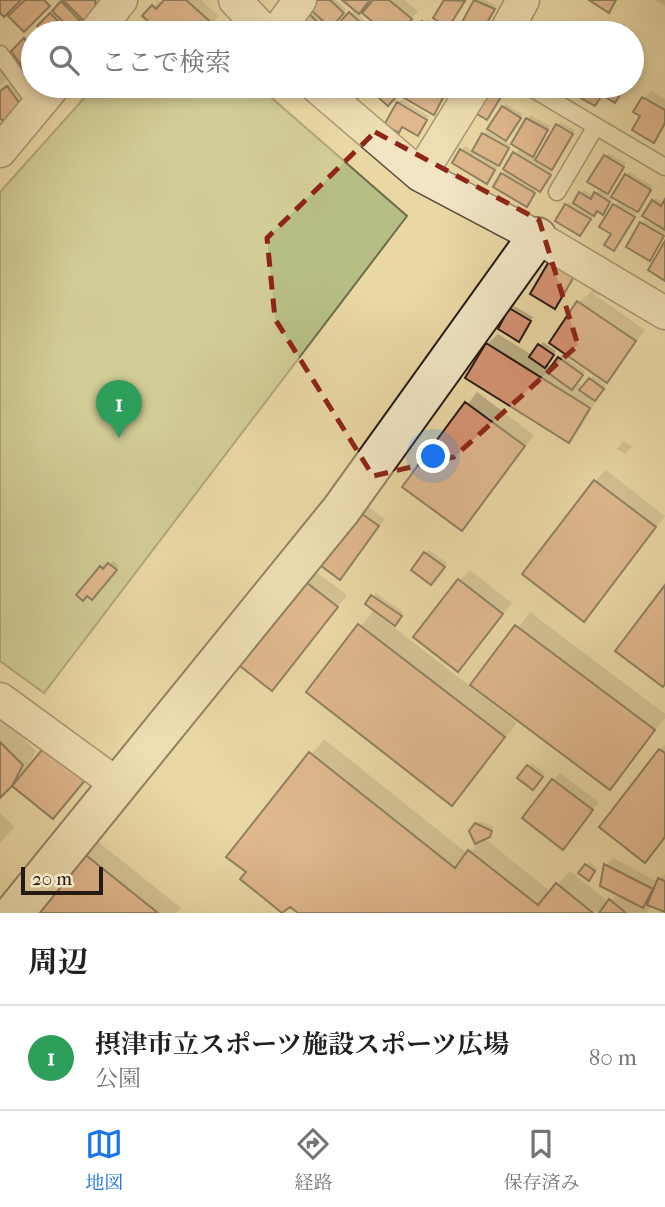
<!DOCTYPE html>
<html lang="ja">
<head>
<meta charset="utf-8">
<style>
	:root { --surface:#fff; --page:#f6f6f6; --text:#202124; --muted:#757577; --line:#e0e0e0; --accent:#1a73e8 }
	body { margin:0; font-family:"IM FELL French Canon","Noto Serif JP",serif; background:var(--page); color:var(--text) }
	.scale { position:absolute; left:21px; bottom:18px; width:82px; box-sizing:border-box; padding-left:7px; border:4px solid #261914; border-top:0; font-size:19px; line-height:24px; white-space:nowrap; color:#261914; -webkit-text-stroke:5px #f1e5c4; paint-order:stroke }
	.you { position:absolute; left:434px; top:457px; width:24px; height:24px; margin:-18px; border:5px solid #fff; border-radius:50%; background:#1a73e8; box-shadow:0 0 0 10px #1a73e833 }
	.badge { display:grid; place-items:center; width:46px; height:46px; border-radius:50%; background:var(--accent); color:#fff; font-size:23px; font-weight:700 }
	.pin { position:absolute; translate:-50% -58px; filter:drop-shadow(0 2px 4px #0008) }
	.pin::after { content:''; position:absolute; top:37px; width:24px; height:21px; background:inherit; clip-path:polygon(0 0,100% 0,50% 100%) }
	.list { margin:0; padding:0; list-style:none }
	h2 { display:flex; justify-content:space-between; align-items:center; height:91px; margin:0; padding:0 28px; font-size:30px }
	h2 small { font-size:23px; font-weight:400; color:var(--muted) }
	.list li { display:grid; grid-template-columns:46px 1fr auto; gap:21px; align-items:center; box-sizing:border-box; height:105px; padding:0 28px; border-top:2px solid var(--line) }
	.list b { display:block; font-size:26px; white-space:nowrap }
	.list p { margin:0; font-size:23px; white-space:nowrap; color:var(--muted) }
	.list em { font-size:23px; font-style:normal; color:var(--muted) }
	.icon { flex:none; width:38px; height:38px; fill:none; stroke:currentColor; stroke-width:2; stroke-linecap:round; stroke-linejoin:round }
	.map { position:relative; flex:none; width:665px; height:913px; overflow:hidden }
	.search { position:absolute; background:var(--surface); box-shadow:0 4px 10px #0003; left:21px; right:21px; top:21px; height:77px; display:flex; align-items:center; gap:18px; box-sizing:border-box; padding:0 24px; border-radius:38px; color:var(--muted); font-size:26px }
	.sheet { height:196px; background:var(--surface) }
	nav { display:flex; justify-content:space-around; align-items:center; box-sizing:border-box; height:98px; border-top:2px solid var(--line); background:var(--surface); font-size:19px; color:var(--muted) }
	nav a { display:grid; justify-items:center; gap:4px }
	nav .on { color:var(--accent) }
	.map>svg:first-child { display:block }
	.green { fill:#b7be85; stroke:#6e6c4c; stroke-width:2 }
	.shadow { fill:#0003 }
	.building { fill:#d69373; stroke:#261914; stroke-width:2 }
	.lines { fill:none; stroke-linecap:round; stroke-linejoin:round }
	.lane-casing { stroke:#574838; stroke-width:19 }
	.street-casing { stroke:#574838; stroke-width:35 }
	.secondary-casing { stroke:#261914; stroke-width:42 }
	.lane { stroke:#f1e5c4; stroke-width:16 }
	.street { stroke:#f1e5c4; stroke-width:32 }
	.secondary { stroke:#f1e5c4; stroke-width:38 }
	.marked { fill:none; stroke:#8f2418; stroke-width:5; stroke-dasharray:14 9; stroke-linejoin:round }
</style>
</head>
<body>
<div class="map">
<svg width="665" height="913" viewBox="0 0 665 913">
	<rect width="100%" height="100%" fill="#e9d7a4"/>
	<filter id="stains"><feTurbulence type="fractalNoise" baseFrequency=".00286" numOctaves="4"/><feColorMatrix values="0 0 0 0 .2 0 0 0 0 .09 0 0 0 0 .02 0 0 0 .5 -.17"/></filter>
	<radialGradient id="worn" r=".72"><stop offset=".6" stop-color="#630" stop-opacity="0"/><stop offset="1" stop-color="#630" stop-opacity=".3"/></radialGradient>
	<path class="green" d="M95,86H170L181,96L191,86H258L407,216L44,693L0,661V192Z"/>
	<path class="shadow" d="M65,0H98L99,7L76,33H34Z
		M155,0L164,3L166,0H201L219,16L204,33H165L145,16L158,2Z
		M312,0H336L346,9L324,33H300L291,25Z
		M344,0H370L357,14L364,20L352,33H332L355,8Z
		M376,0H405L418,11L399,33H359L372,19Z
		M476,0H486L496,6L480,33L463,23Z
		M655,0H665V6Z
		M427,19L443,31L441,33H415Z
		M33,34V80L13,51Z
		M0,69L7,79L0,85Z
		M15,80L29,99L0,117V91Z
		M413,86H445L450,89L433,113L406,98Z
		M490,86L503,91L490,115Z
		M651,91L665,99V126L654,141L642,116L644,98Z
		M402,100L429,116L421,131L403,126L399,131L398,103Z
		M506,104L523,114L509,135L503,107Z
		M530,115L550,126L534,154L539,157L560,122L575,130L547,182L540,189L537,188L530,201L502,174L520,148Z
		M486,131L511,145L490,178L454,162L465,146L474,152Z
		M608,153L626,163L606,194L612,199L605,209H598L580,234L566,205L569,202L574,205L584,190L594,196L601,188L605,156Z
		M629,172L653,186L617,245L613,233L615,205L620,200L614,196L612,199Z
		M656,198L665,203V234L653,255L641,223L644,220L662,230L664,227L653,201Z
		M582,266L555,306L532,293Z
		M593,287L606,292L603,296L592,293L645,330L607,380L551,342L579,302L591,292Z
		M514,306L533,317L519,340L511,310Z
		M498,334L532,355L543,342L556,351L547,364L552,367L562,355L585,371L576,382L584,387L593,376L606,385L579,430L569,440L487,344Z
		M477,392L534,435L462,529L405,486Z
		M623,441L632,446L626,454L617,449Z
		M606,470L665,516L584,619L595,481Z
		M363,503L385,519L340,577Z
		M429,550L447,563L434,580L426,553Z
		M113,561L119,566L91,598L87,594L78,595L104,564L107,567Z
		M314,570L347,595L282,678L239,662Z
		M470,570L512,603L468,659L460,580Z
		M376,593L403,612L398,620L377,611L375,613L471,687L530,612L665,714V718L610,787L475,687L473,689L517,723L452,804L308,692L375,609L367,604Z
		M0,715L36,751L26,770L53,817L13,784L0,795Z
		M324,739L468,854L477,844L471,832L480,821L494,827L484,838L551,892L570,871L609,902L618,894L606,865L613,858L658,882L665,874V910L652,897L643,902L650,908L646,913H301L291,905L284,912L242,879L248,872L228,856Z
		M665,745V838L645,861L660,750Z
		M531,763L545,773L536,784L528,766Z
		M560,773L599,802L570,840L553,780Z
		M0,813L15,827L0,843Z
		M91,836L181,908L176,913H26Z
		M589,862L597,868L592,876L586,865Z"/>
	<path class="building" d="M0,0H21L4,17L0,13Z
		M25,0H44L50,6L24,32L8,16Z
		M63,0H95L96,11L85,22Z
		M164,0H186L213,24L205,33H162L142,16L152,5L156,9Z
		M309,0H330L344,13L331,28L305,5Z
		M342,0H370L359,14Z
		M373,0H389L412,19L400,33H386L362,13Z
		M444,0L465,1L448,28L433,18Z
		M474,0L495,9L481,33L461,24Z
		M589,0H616L609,13Z
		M61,1L84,25L75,33L52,11Z
		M304,9L328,32L327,33H297L289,25Z
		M349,12L362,24L354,33H330Z
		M50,13L70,33H45L37,26Z
		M422,21L439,33H413Z
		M24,38L33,48V82L11,51Z
		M7,86L23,108L5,121L0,119V91Z
		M339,86H369L355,101Z
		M375,86H405V87L388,106L371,91Z
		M411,86H435L433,90L444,96L434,115L404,98Z
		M487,86L502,95L487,120L472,111Z
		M577,86H623L625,87L615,103L602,95L595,106L572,93Z
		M642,97L665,110V123L654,143L632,130L640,116L633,112Z
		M397,102L427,120L418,136L402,127L399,133L384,125Z
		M502,106L521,118L506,141L487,129Z
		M526,118L548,130L533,157L511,144Z
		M556,124L573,134L552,170L535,160Z
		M482,133L509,148L499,166L472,151Z
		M460,149L495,170L487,184L452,163Z
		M513,152L551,175L540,192L503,169Z
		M604,155L624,167L608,194L587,182Z
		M501,173L535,193L527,207L493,187Z
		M625,174L651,190L638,212L611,197Z
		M579,192L591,199L594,192L610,202L603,215L597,211L594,216L573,203Z
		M665,199V230L642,216L652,200L661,206Z
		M565,204L591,219L580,236L555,221Z
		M613,204L635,217L614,251L604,245L611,234L599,227Z
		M640,222L664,236L650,261L626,247Z
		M665,241V281L648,270Z
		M551,258L576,273L555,309L530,294Z
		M577,301L636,341L607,383L549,343Z
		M509,308L531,321L519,342L498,329Z
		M486,343L590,408L569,443L465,378Z
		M538,344L554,355L545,368L529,357Z
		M558,357L583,375L572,390L547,372Z
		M589,378L604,389L595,401L579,390Z
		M465,402L525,446L462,531L402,487Z
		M594,480L656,527L584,622L522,574Z
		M355,509L379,526L340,580L316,562Z
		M424,552L445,567L431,585L411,570Z
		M108,563L117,570L92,600L87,596L83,601L76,595L100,566L103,569Z
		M302,579L338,607L272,691L236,663Z
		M458,579L503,614L458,672L413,637Z
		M665,585V684L663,687L615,651Z
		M371,595L402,616L395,626L365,604Z
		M358,624L505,737L452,806L306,692Z
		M515,625L655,730L610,790L470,685Z
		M51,739L91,773L53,819L12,786Z
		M0,742L23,765L12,786L0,798Z
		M659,749L665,753V837L645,863L599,827Z
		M309,752L455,868L468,850L538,905L556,883L593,913H298L290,907L282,913L240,879L246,872L226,857Z
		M527,765L543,777L533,790L517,778Z
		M552,779L593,810L563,850L522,818Z
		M475,823L492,831L490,837L475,844L469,831Z
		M77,848L158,913H24Z
		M585,864L595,871L589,881L578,873Z
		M604,864L653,889L643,908L600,886Z
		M658,878L665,881V912L647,905Z
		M609,899L626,913H599Z"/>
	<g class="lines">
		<defs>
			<path id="lane" d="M0,54L38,106
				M528,86L665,167
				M557,192L596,126"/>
			<path id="street" d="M235,0L266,33
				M95,33L121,0
				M276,33L300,0
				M505,33L523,0
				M316,86L420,175L537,237L665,313
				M0,151L54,86
				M420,175L475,86
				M0,699L118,785"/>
			<path id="secondary" d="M14,913L341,510L537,237"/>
		</defs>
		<use href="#lane" class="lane-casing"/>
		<use href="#street" class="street-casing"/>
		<use href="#secondary" class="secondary-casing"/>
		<use href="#lane" class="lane"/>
		<use href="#street" class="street"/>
		<use href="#secondary" class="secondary"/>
	</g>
	<path d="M0 0H665V913H0ZM375,132L539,220L578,345L454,457L373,476L275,319L267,238Z" fill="#e9d7a4" fill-opacity=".55" fill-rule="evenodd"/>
	<path class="marked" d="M375,132L539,220L578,345L454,457L373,476L275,319L267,238Z"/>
	<rect width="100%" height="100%" filter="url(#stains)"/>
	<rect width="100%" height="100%" fill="url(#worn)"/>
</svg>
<div class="scale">20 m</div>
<div class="you"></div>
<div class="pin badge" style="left:119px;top:438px;background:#2e9e5b">1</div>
<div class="search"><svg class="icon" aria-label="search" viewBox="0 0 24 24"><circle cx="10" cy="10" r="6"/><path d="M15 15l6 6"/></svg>ここで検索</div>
</div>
<section class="sheet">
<h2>周辺<small></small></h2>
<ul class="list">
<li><span class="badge" style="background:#2e9e5b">1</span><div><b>摂津市立スポーツ施設スポーツ広場</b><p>公園</p></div><em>80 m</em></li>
</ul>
</section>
<nav>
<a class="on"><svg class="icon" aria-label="map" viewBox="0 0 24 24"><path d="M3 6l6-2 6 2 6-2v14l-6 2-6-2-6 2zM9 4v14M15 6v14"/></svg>地図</a>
<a><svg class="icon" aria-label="directions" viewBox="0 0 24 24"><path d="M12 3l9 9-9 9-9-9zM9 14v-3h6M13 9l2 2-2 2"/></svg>経路</a>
<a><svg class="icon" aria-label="saved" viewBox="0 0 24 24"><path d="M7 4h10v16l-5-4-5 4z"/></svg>保存済み</a>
</nav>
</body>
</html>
